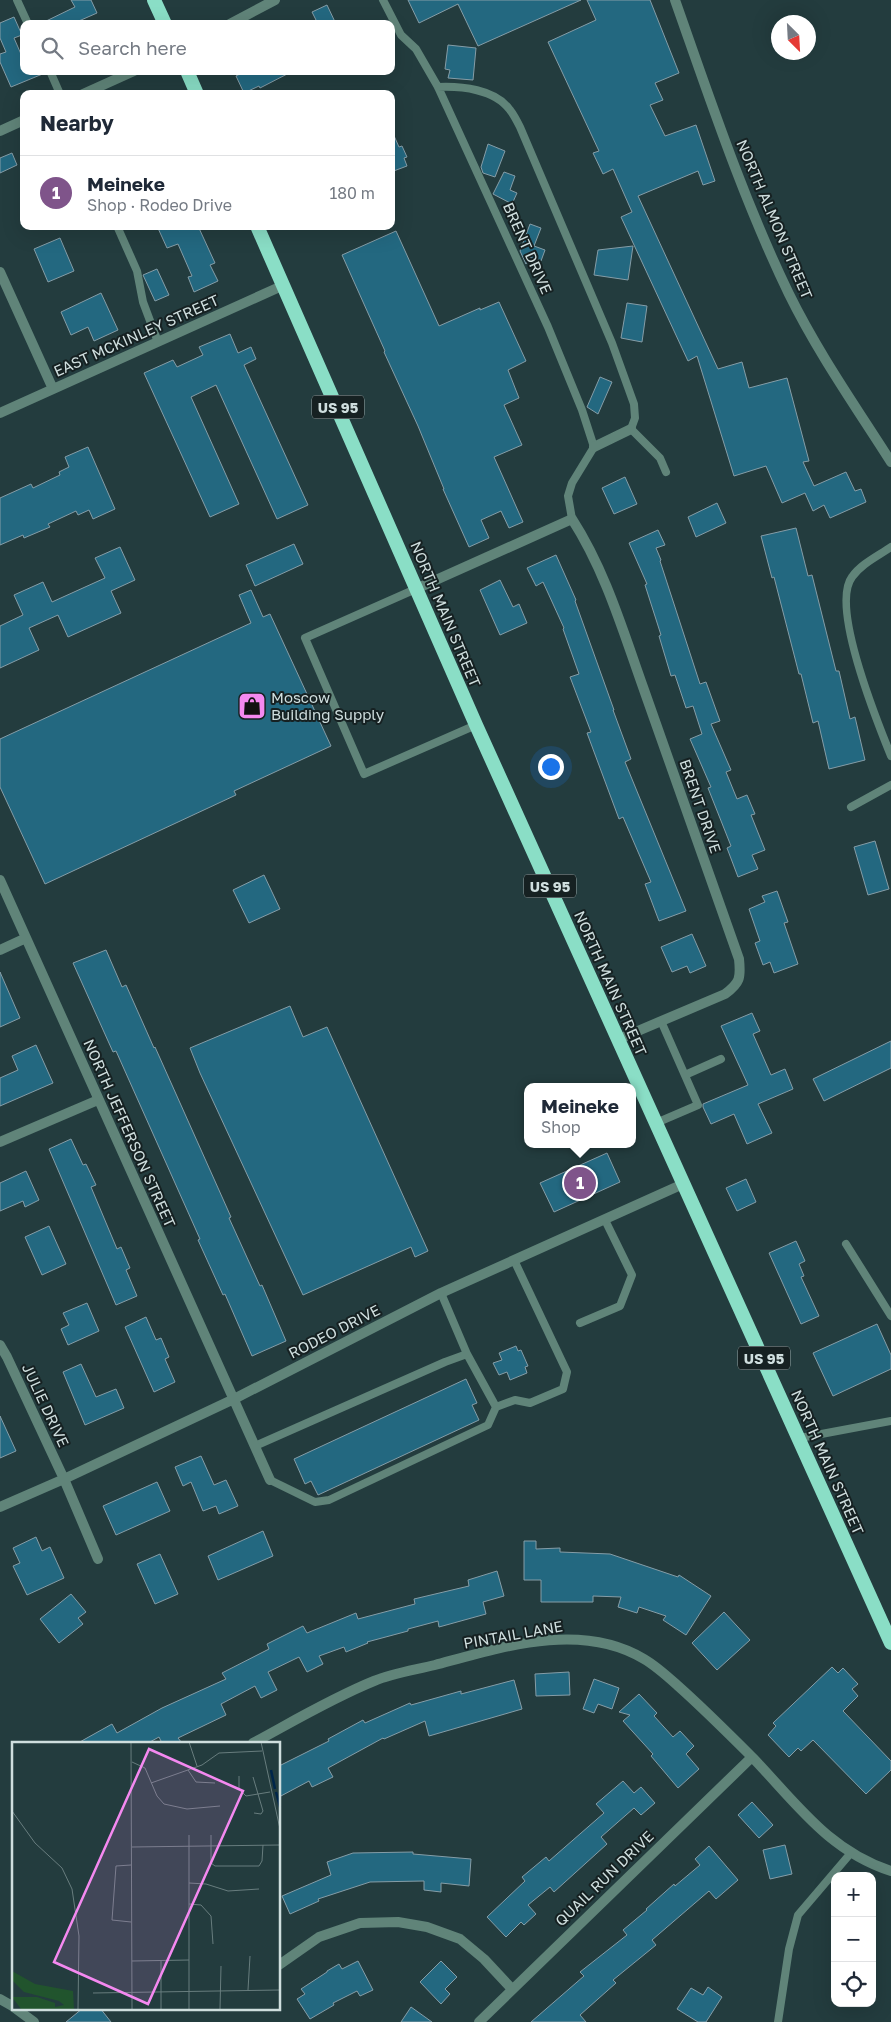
<!DOCTYPE html>
<html lang="en">
<head>
<meta charset="utf-8">
<style>
	:root { --surface:#fff; --page:#f6f6f7; --text:#1f2937; --muted:#747a83; --line:#e0e1e3; --accent:#7f548a }
	body { margin:0; font-family:"Golos Text",sans-serif; background:var(--page); color:var(--text) }
	.controls { position:absolute; right:15px; bottom:15px; display:grid; overflow:hidden; border-radius:10px; box-shadow:0 5px 20px #0002 }
	.controls button { width:45px; height:45px; display:grid; place-items:center; padding:0; border:0; border-bottom:1px solid var(--line); background:var(--surface); color:var(--text); font:25px sans-serif }
	.compass { position:absolute; left:771px; top:15px; width:45px; height:45px; border-radius:50%; background:var(--surface); box-shadow:0 5px 20px #0002; rotate:156deg }
	.you { position:absolute; left:550px; top:766px; width:18px; height:18px; margin:-12px; border:4px solid #fff; border-radius:50%; background:#1a73e8; box-shadow:0 0 0 8px #1a73e833 }
	.badge { display:grid; place-items:center; width:32px; height:32px; border-radius:50%; background:var(--accent); color:#fff; font-size:16px; font-weight:700 }
	.pin { position:absolute; translate:-50% -50%; border:2px solid #fff; box-shadow:0 1px 5px #0006 }
	.popup { position:absolute; left:524px; top:1083px; width:112px; height:65px; box-sizing:border-box; display:grid; place-content:center; border-radius:10px; background:var(--surface); filter:drop-shadow(0 1px 4px #0005); font-size:16px; white-space:nowrap; color:var(--muted) }
	.popup b { font-size:19px; color:var(--text) }
	.popup::after { content:''; position:absolute; left:50%; top:100%; margin-left:-10px; border:10px solid transparent; border-top-color:var(--surface) }
	.list { margin:0; padding:0; list-style:none }
	h2 { display:flex; justify-content:space-between; align-items:center; height:65px; margin:0; padding:0 20px; font-size:21px }
	h2 small { font-size:16px; font-weight:400; color:var(--muted) }
	.list li { display:grid; grid-template-columns:32px 1fr auto; gap:15px; align-items:center; box-sizing:border-box; height:75px; padding:0 20px; border-top:1px solid var(--line) }
	.list b { display:block; font-size:19px; white-space:nowrap }
	.list p { margin:0; font-size:16px; white-space:nowrap; color:var(--muted) }
	.list em { font-size:16px; font-style:normal; color:var(--muted) }
	.icon { flex:none; width:28px; height:28px; fill:none; stroke:currentColor; stroke-width:2; stroke-linecap:round; stroke-linejoin:round }
	.map { position:relative; flex:none; width:891px; height:2022px; overflow:hidden }
	.search { position:absolute; background:var(--surface); box-shadow:0 5px 20px #0002; left:20px; top:20px; width:375px; height:55px; display:flex; align-items:center; gap:12px; box-sizing:border-box; padding:0 18px; border-radius:10px; color:var(--muted); font-size:19px }
	.panel { position:absolute; background:var(--surface); box-shadow:0 5px 20px #0002; left:20px; top:90px; width:375px; height:140px; border-radius:10px }
	.map>svg:first-child { display:block }
	.building { fill:#236880; stroke:#859da7 }
	.lines { fill:none; stroke-linecap:round; stroke-linejoin:round }
	.service { stroke:#608479; stroke-width:8 }
	.minor { stroke:#608479; stroke-width:10 }
	.tertiary { stroke:#608479; stroke-width:10 }
	.trunk { stroke:#8adec6; stroke-width:14 }
	.labels { text-anchor:middle; dominant-baseline:central; stroke-width:4; stroke-linejoin:round; paint-order:stroke }
	.shield { fill:#162122; stroke:#98a5a6; stroke-width:1 }
	.shield-label { font-size:14px; font-weight:bold; fill:#cfdede }
	.street-label { font-size:15px; fill:#cfdede; stroke:#162122 }
	.poi-label { font-size:15px; fill:#cfdede; stroke:#162122; text-anchor:start }
	.inset-river { fill:none; stroke:#00264a; stroke-width:2.5 }
	.inset-road { fill:none; stroke:#687d7e; stroke-width:1 }
	.view { fill:#f489f0; fill-opacity:0.15; stroke:#f489f0; stroke-width:2.5 }
	.inset-edge { fill:none; stroke:#cfdede; stroke-width:2.5 }
</style>
</head>
<body>
<div class="map">
<svg width="891" height="2022" viewBox="0 0 891 2022">
	<rect width="100%" height="100%" fill="#233c3e"/>
	<path class="building" d="M71,0H91L97,13L72,24H40L75,7Z
		M408,0H581L478,46L458,4L419,23Z
		M587,0H650L679,73L655,83L663,100L650,105L665,136L696,125L715,181L703,185L698,171L638,196L718,369L742,362L749,388L787,378L809,461L803,462L814,486L846,472L855,491L861,489L866,502L830,518L824,505L813,511L805,493L782,503L766,466L734,476L697,356L688,361L621,217L632,212L613,169L603,174L593,153L599,151L548,42L596,20Z
		M327,5L336,24H318L312,12Z
		M14,17L22,35L14,38L24,61V71H44L45,73L11,87L0,62V54L6,52L0,38V23Z
		M448,45L476,48L473,80L448,78L450,70L445,69Z
		M246,71H293L260,88L259,86L244,93L236,76Z
		M391,129L399,147L402,146L407,157L404,158L407,166L391,172Z
		M488,144L505,151L495,177L483,173L481,167Z
		M12,153L17,165L0,173V158Z
		M504,172L515,176L510,190L517,193L512,204L493,194Z
		M530,224L541,228L534,246L545,250L541,261L529,257L526,264L520,251Z
		M157,226H198L215,263L210,265L218,281L194,292L188,277L192,276L178,244L167,248Z
		M396,231L439,326L480,308V310L499,302L526,361L508,370L519,398L504,405L522,445L494,457L523,522L509,528L501,511L481,520L489,538L469,547L443,489H444L418,426L384,352L385,351L342,255Z
		M60,238L74,271L48,282L34,249Z
		M633,246L628,280L594,275L598,250Z
		M157,269L169,295L155,301L143,275Z
		M101,293L118,330L94,341L88,327L71,335L61,312Z
		M627,303L647,306L642,342L621,338Z
		M230,334L238,353L251,347L256,359L244,365L308,505L277,519L216,385L191,397L239,504L210,517L144,373L173,360L177,367L203,355L199,347Z
		M600,377L612,382L598,414L587,407Z
		M88,447L115,509L93,519L89,510L78,515L76,511L48,524L50,527L24,538L23,535L0,545V498L31,484L33,488L60,475L59,472L69,467L65,457Z
		M625,477L637,504L614,514L602,488Z
		M717,503L726,523L696,537L688,517Z
		M796,528L808,576L812,575L836,671H839L850,719L855,717L865,760L829,769L818,721L813,723L801,674H799L774,577L772,578L761,536Z
		M658,530L665,545L656,548L661,560L660,561L700,684L706,682L720,721L711,724L731,770L726,772L737,799L747,795L755,814L751,815L765,850L752,855L758,869L738,877L727,848L731,846L708,788L711,787L690,739L702,734L693,706L686,708L675,675L671,676L659,636L661,635L645,585L647,584L629,543Z
		M294,544L303,564L255,586L246,565Z
		M120,547L135,580L111,591L121,613L68,637L58,615L29,628L39,650L0,668V626L23,615L14,595L43,582L52,602L105,578L95,558Z
		M556,555L576,600L575,601L614,710H613L631,759L625,762L686,911L659,921L645,884L651,882L623,817L619,819L587,733L591,732L570,677L579,674L563,629L564,628L543,582L536,586L527,568Z
		M500,580L513,607L519,604L527,623L500,635L480,590Z
		M251,590L263,617L270,614L331,746L234,791L236,795L45,884L0,787V739L251,623L239,595Z
		M875,841L889,889L868,895L854,847Z
		M264,875L280,909L249,923L233,890Z
		M777,891L788,922L784,923L798,964L774,973L770,962L763,965L755,943L760,941L749,909L765,902L762,896Z
		M692,934L706,966L690,973L687,966L672,972L661,947Z
		M106,950L122,987L126,985L154,1048L155,1047L231,1217L229,1218L260,1286L262,1285L286,1341L252,1356L225,1294L223,1295L198,1240L200,1239L116,1051L113,1052L73,963Z
		M0,972L20,1018L0,1027Z
		M290,1006L303,1037L327,1027L428,1251L415,1257L411,1247L303,1295L200,1073L190,1048Z
		M752,1013L760,1031L753,1034L771,1075L785,1069L793,1089L758,1104L772,1133L747,1144L734,1114L711,1124L703,1107V1104L748,1085L721,1026Z
		M891,1041V1068L824,1101L813,1079Z
		M36,1045L53,1083L0,1106V1078L18,1070L12,1056Z
		M71,1139L83,1165L86,1164L96,1185L91,1187L117,1249L121,1247L130,1268L126,1270L137,1296L116,1305L49,1149Z
		M607,1153L620,1182L554,1212L540,1183Z
		M26,1171L39,1200L25,1207L23,1201L0,1211V1183Z
		M746,1179L756,1202L737,1211L726,1188Z
		M49,1226L66,1264L42,1275L25,1237Z
		M796,1241L805,1261L799,1264L804,1276L801,1277L819,1316L801,1324L769,1253Z
		M87,1303L99,1331L68,1345L61,1329L69,1325L63,1313Z
		M146,1317L156,1340L161,1338L169,1357L165,1359L175,1382L154,1392L125,1327Z
		M877,1324L891,1355V1369L833,1396L813,1353Z
		M516,1346L518,1351L521,1350L528,1366L525,1367L527,1373L510,1380L507,1372L499,1375L493,1363L502,1360L499,1353Z
		M81,1364L96,1397L116,1389L124,1408L85,1425L63,1372Z
		M466,1379L477,1403L472,1405L479,1420L318,1495L311,1481L305,1484L294,1459Z
		M0,1416L16,1451L0,1458Z
		M201,1456L214,1485L226,1480L238,1506L219,1514L216,1506L203,1511L191,1482L183,1486L175,1467Z
		M157,1482L170,1511L116,1535L103,1506Z
		M263,1531L273,1556L218,1580L208,1556Z
		M36,1537L42,1551L50,1547L64,1578L27,1595L13,1566L20,1563L13,1548Z
		M524,1541H536V1549L560,1548V1552L610,1554L678,1577L679,1575L711,1596L686,1635L663,1620L666,1616L639,1607L637,1613L618,1607L621,1597L593,1596V1602H541V1580H524Z
		M160,1554L178,1594L155,1604L137,1564Z
		M497,1571L504,1596L483,1602L486,1614L439,1627L438,1621L408,1629V1631L367,1642L368,1643L346,1652L344,1647L319,1656L323,1664L307,1672L299,1657L268,1672L277,1690L261,1698L255,1686L221,1704L226,1715L178,1738L182,1743H162L159,1737L148,1743H78L112,1724L117,1733L162,1708L226,1679L222,1673L269,1649L267,1644L303,1626L307,1633L356,1613L358,1619L415,1604L414,1599L469,1586L468,1580Z
		M71,1594L86,1612L78,1618L83,1624L59,1643L40,1619Z
		M724,1612L750,1640L717,1670L692,1643Z
		M832,1667L838,1673L843,1668L858,1684L852,1689L858,1696L843,1711L891,1761V1770L866,1794L813,1740L801,1751L798,1748L789,1757L768,1735L776,1726L773,1723Z
		M569,1672L570,1695L536,1696L535,1674Z
		M594,1679L619,1688L612,1709L598,1704L594,1713L583,1709Z
		M514,1680L522,1709L429,1736L425,1721L384,1739L383,1738L328,1768L333,1777L312,1787L309,1781L279,1797V1766L329,1741L328,1739L363,1720L365,1723L410,1703L411,1705L461,1691V1694Z
		M639,1694L657,1713L654,1716L673,1737L680,1731L694,1746L686,1754L699,1769L678,1788L651,1756L653,1754L623,1721L630,1715L619,1712Z
		M623,1781L634,1793L641,1787L655,1803L641,1815L634,1808L601,1837L607,1844L554,1892L550,1887L528,1905L536,1914L524,1925L521,1922L506,1937L487,1917L525,1881L522,1877L546,1857L549,1861L604,1813L596,1804Z
		M752,1802L773,1825L759,1838L738,1815Z
		M785,1845L792,1874L770,1879L763,1850Z
		M709,1846L738,1880L716,1899L709,1891L652,1940L656,1945L613,1980L616,1983L580,2015L586,2022H531L584,1976L580,1972L627,1935L623,1930L647,1910L646,1909L674,1884L675,1886L700,1865L695,1859Z
		M413,1852V1854L471,1859L469,1886L441,1883V1892L424,1890V1881L370,1882L318,1899L319,1901L290,1914L282,1896L331,1875L327,1862L353,1853Z
		M358,1961L373,1990L360,1996L357,1991L333,2003L334,2005L310,2019L297,1999L305,1994L301,1989L327,1972V1971L339,1964L342,1969Z
		M441,1961L457,1977L445,1989L450,1994L441,2004L420,1982Z
		M708,1987L722,1997L706,2022H698L677,2009L691,1988L703,1995Z
		M411,2007L432,2022H401Z
		M83,2008H100L111,2022H66Z"/>
	<g class="lines">
		<path class="service" d="M17,0L28,24
			M383,0L401,35L416,49L438,87L548,327L582,410L594,447L572,483L568,496L572,519
			M50,71L60,94
			M438,87C461,86 495,89 510,110C514,115 517,121 520,127L612,343L634,404L635,418L631,429L660,458L666,472
			M117,226L137,271L143,302L158,342
			M891,547C878,556 861,564 852,577C830,606 878,724 891,756
			M418,588L305,638L364,774L476,725
			M851,807L891,785
			M685,1075L721,1059
			M656,1123L698,1105L661,1021
			M846,1244L891,1316
			M580,1323L620,1306L632,1275L605,1220
			M467,1354L496,1407
			M800,1438L891,1421
			M255,1446L445,1362L467,1354L441,1293
			M270,1480L315,1502L329,1500L488,1425L496,1407L515,1400L530,1403L563,1389L567,1372L514,1260
			M778,2022L789,1949L798,1915L850,1854"/>
		<path class="minor" d="M230,24L275,0
			M83,94L134,71
			M0,131L24,120
			M0,272L53,389
			M0,413L284,285
			M594,447L631,429
			M418,588L572,519C605,570 623,631 643,687C675,778 707,869 739,959C741,978 740,983 725,994L619,1039
			M0,880L270,1480
			M0,950L26,938
			M0,1142L98,1100
			M0,1345L7,1357L64,1479L98,1559
			M0,1507L64,1479L234,1399L441,1293L683,1184
			M253,1743C292,1722 332,1698 374,1681C393,1673 415,1670 435,1665C502,1647 581,1621 644,1659C656,1666 667,1676 677,1685C703,1708 728,1733 753,1758C797,1804 829,1851 891,1871
			M279,1965L319,1937L360,1923L398,1922L427,1927L460,1939L484,1959L512,1989
			M0,1999L14,2007
			M15,2008L34,2022
			M479,2022L752,1757"/>
		<path class="tertiary" d="M675,0C710,99 743,199 789,294C818,353 856,407 891,462"/>
		<path class="trunk" d="M154,0L165,24
			M187,71L197,94
			M257,226L476,725L891,1643"/>
	</g>
	<defs>
		<symbol id="shop-square" viewBox="-11 -11 22 22"><rect x="-9" y="-9" width="18" height="18" rx="4" fill="#f489f0" stroke="#162122"/><path d="M-5-2.5h2.3a2.7 3.5 0 0 1 5.4 0H5L5.5 6h-11ZM-1.5-2.5h3a1.5 2.3 0 0 0-3 0Z" fill="#111"/></symbol>
	</defs>
	<g fill-rule="evenodd">
		<use href="#shop-square" x="236" y="690" width="32" height="32"/>
	</g>
	<g class="labels">
		<g class="shield">
			<rect x="312" y="395.5" width="52" height="23" rx="4"/>
			<rect x="524" y="874.5" width="52" height="23" rx="4"/>
			<rect x="738" y="1346.5" width="52" height="23" rx="4"/>
		</g>
		<g class="shield-label">
			<text x="338" y="407">US 95</text>
			<text x="550" y="886">US 95</text>
			<text x="764" y="1358">US 95</text>
		</g>
		<g class="street-label">
			<text transform="translate(775 219) rotate(67)">NORTH ALMON STREET</text>
			<text transform="translate(528 248) rotate(66)">BRENT DRIVE</text>
			<text transform="translate(136 335) rotate(-24)">EAST MCKINLEY STREET</text>
			<text transform="translate(446 614) rotate(67)">NORTH MAIN STREET</text>
			<text transform="translate(701 806) rotate(71)">BRENT DRIVE</text>
			<text transform="translate(611 983) rotate(66)">NORTH MAIN STREET</text>
			<text transform="translate(130 1133) rotate(66)">NORTH JEFFERSON STREET</text>
			<text transform="translate(334 1331) rotate(-27)">RODEO DRIVE</text>
			<text transform="translate(46 1405) rotate(65)">JULIE DRIVE</text>
			<text transform="translate(828 1462) rotate(66)">NORTH MAIN STREET</text>
			<text transform="translate(513 1634) rotate(-10)">PINTAIL LANE</text>
			<text transform="translate(604 1878) rotate(-44)">QUAIL RUN DRIVE</text>
		</g>
		<g class="poi-label">
			<text x="271" y="697">Moscow<tspan x="271" dy="17">Building Supply</tspan></text>
		</g>
	</g>
	<g transform="translate(12 1742)">
		<rect width="268" height="268" fill="#233c3e"/>
		<path d="M0,229L23,242L61,249L62,267H9L0,255H25L43,261V265L52,263L47,259L12,250L0,238Z" fill="#21542d"/>
		<path class="inset-river" d="M259,28L263,47M264,50L268,65"/>
		<path class="inset-road" d="M119,0L120,267M177,0L185,24M249,0L268,87M120,20L133,26L145,54L152,62L175,67L208,64M176,28L184,40L203,41M227,34V47L234,54L258,50M241,35L251,69L249,72L242,71M139,41L190,23L207,11L250,9M0,69L23,101L50,126L60,147L67,194L66,267M177,93V267M199,93V121L203,124H247L250,119L251,103M120,105L268,103M119,123L104,124L100,178L119,180M177,141L194,142L216,149L247,147M177,162L189,163L199,174L201,202M149,218V267M120,219L177,218M236,248L238,214M81,251L268,248M208,267L209,224"/>
		<path class="view" d="M137,7L231,49L136,262L42,220Z"/>
		<rect width="268" height="268" class="inset-edge"/>
	</g>
</svg>
<div class="controls">
<button>+</button>
<button>−</button>
<button><svg class="icon" aria-label="locate" viewBox="0 0 24 24"><circle cx="12" cy="12" r="6"/><path d="M12 2v4M12 18v4M2 12h4M18 12h4"/></svg></button>
</div>
<svg class="compass" viewBox="-18 -18 36 36"><path d="M0-13l5 13h-10z" fill="#e53935"/><path d="M0 13l5-13h-10z" fill="#747a83"/></svg>
<div class="you"></div>
<div class="pin badge" style="left:580px;top:1183px">1</div>
<div class="popup"><b>Meineke</b>Shop</div>
<div class="search"><svg class="icon" aria-label="search" viewBox="0 0 24 24"><circle cx="10" cy="10" r="6"/><path d="M15 15l6 6"/></svg>Search here</div>
<section class="panel">
<h2>Nearby<small></small></h2>
<ul class="list">
<li><span class="badge">1</span><div><b>Meineke</b><p>Shop · Rodeo Drive</p></div><em>180 m</em></li>
</ul>
</section>
</div>
</body>
</html>
